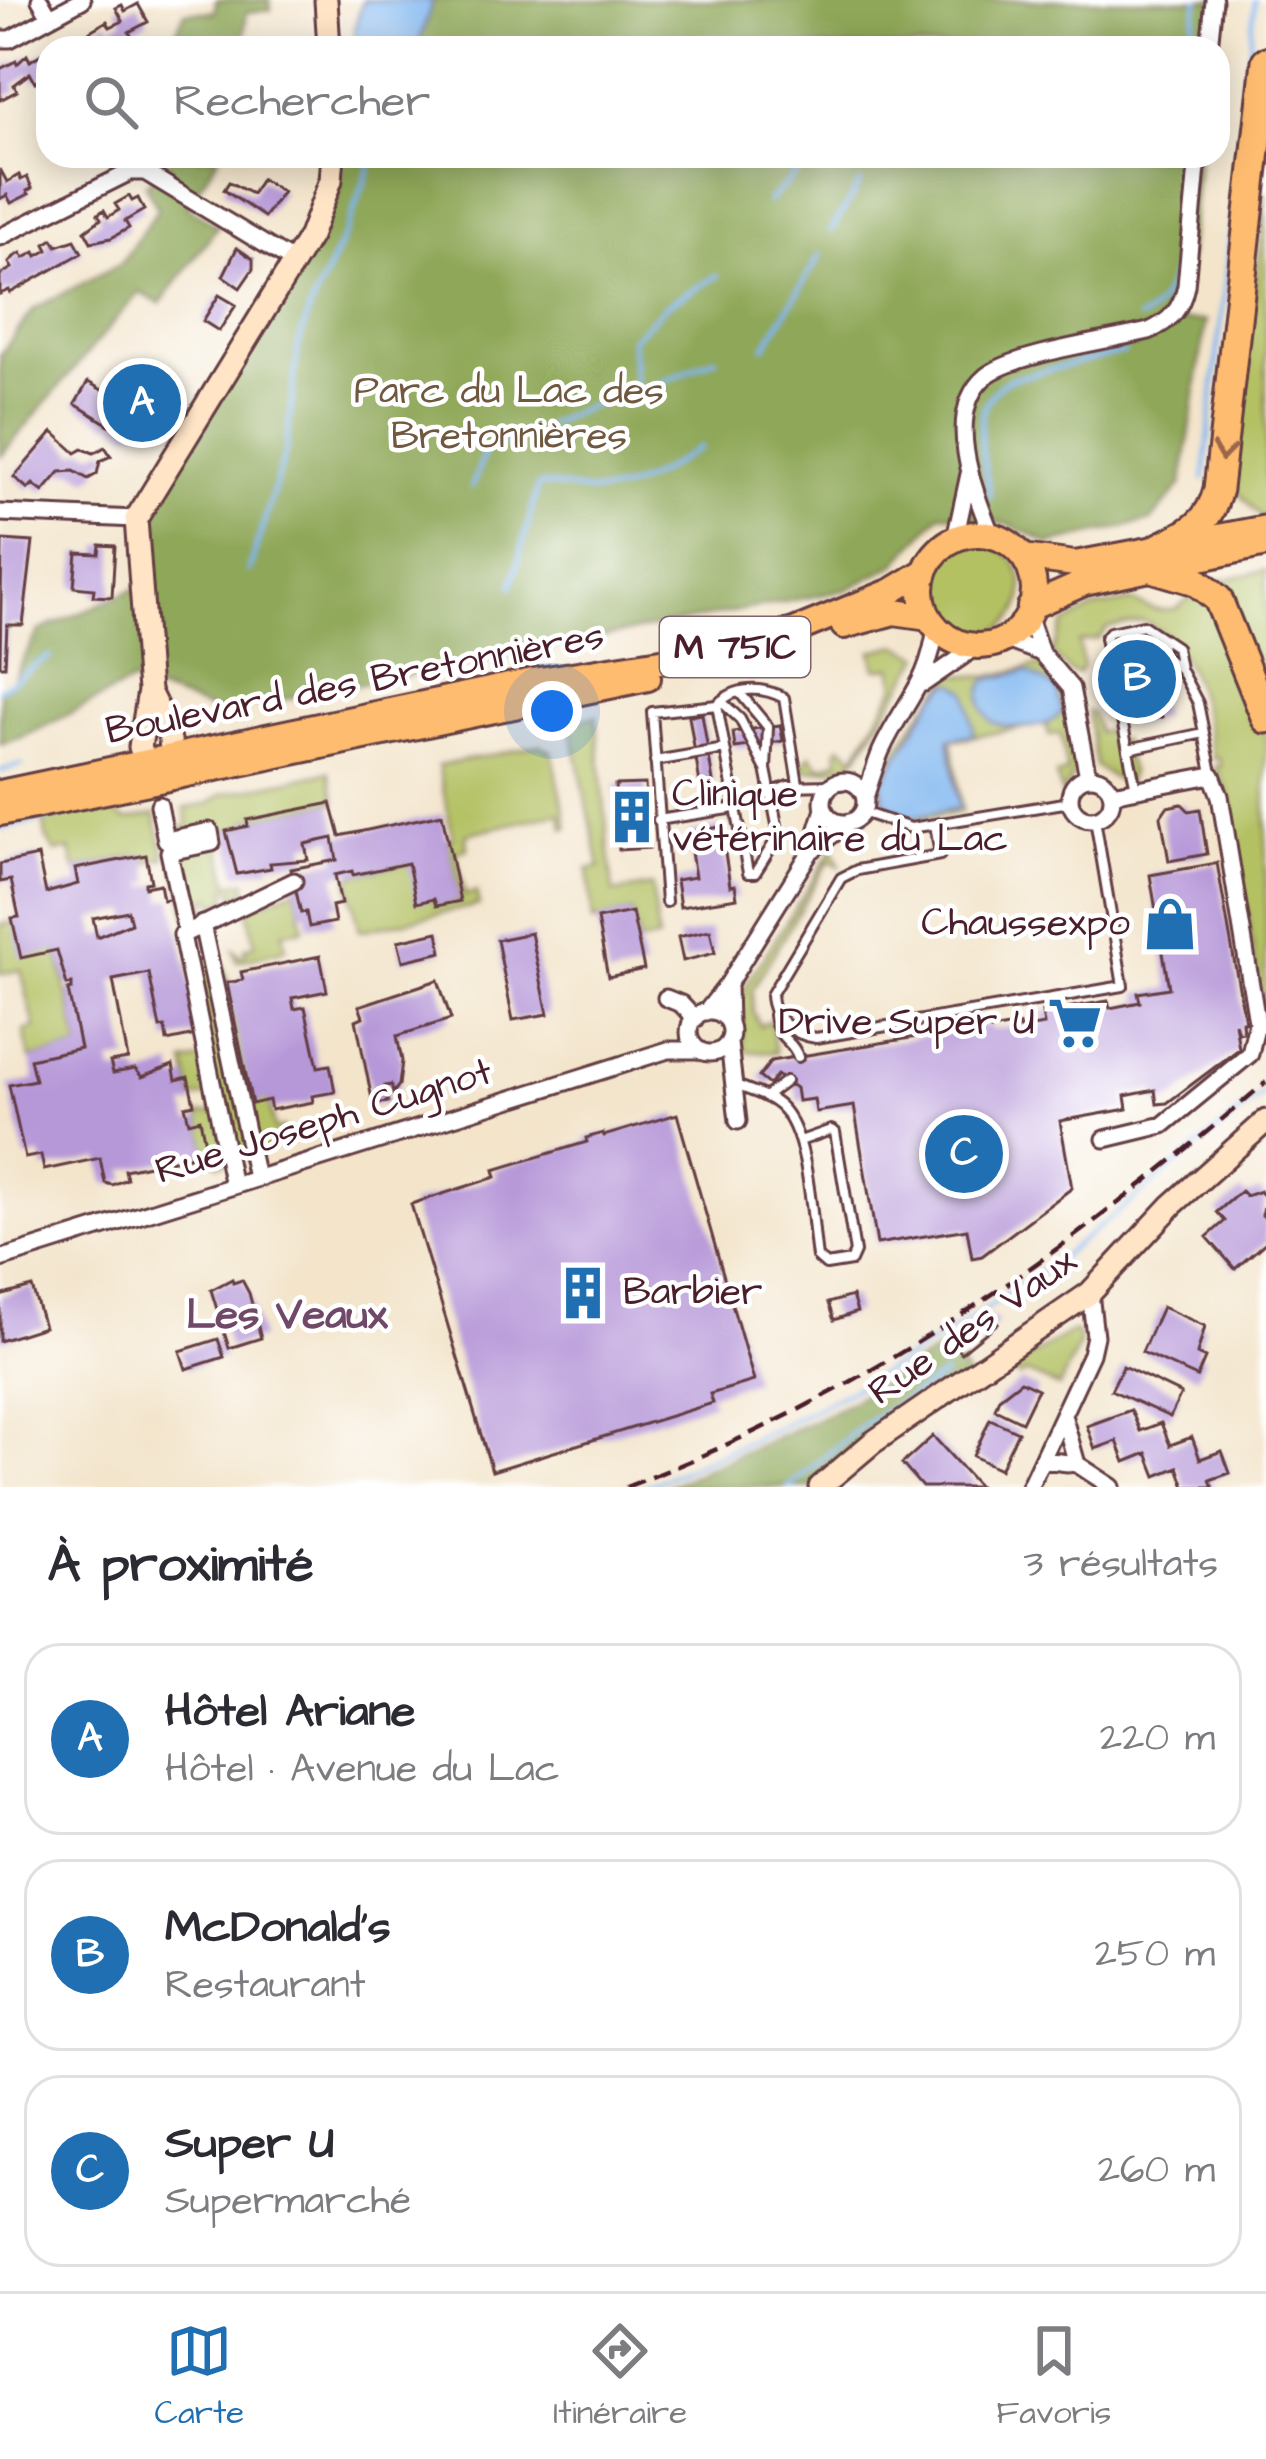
<!DOCTYPE html>
<html lang="fr">
<head>
<meta charset="utf-8">
<style>
	:root { --surface:#fff; --page:#f7f7f7; --text:#2b2b33; --muted:#7c7c81; --line:#e1e1e2; --accent:#1f6fb2 }
	body { margin:0; font-family:"Architects Daughter",sans-serif; background:var(--page); color:var(--text) }
	.you { position:absolute; left:552px; top:711px; width:42px; height:42px; margin:-30px; border:9px solid #fff; border-radius:50%; background:#1a73e8; box-shadow:0 0 0 18px #1a73e833 }
	.badge { display:grid; place-items:center; width:78px; height:78px; border-radius:50%; background:var(--accent); color:#fff; font-size:39px; font-weight:700 }
	.pin { position:absolute; translate:-50% -50%; border:6px solid #fff; box-shadow:0 3px 12px #0006 }
	.list { margin:0; padding:0; list-style:none }
	h2 { display:flex; justify-content:space-between; align-items:center; height:156px; margin:0; padding:0 48px; font-size:51px }
	h2 small { font-size:39px; font-weight:400; color:var(--muted) }
	.list li { display:grid; grid-template-columns:78px 1fr auto; gap:36px; align-items:center; box-sizing:border-box; height:192px; margin:0 24px 24px; padding:0 24px; border:3px solid var(--line); border-radius:36px }
	.list b { display:block; font-size:45px; white-space:nowrap }
	.list p { margin:0; font-size:39px; white-space:nowrap; color:var(--muted) }
	.list em { font-size:39px; font-style:normal; color:var(--muted) }
	.icon { flex:none; width:66px; height:66px; fill:none; stroke:currentColor; stroke-width:2; stroke-linecap:round; stroke-linejoin:round }
	.map { position:relative; flex:none; width:1266px; height:1487px; overflow:hidden }
	.search { position:absolute; background:var(--surface); box-shadow:0 6px 30px #0003; left:36px; right:36px; top:36px; height:132px; display:flex; align-items:center; gap:30px; box-sizing:border-box; padding:0 42px; border-radius:36px; color:var(--muted); font-size:45px }
	.sheet { height:804px; background:var(--surface) }
	nav { display:flex; justify-content:space-around; align-items:center; box-sizing:border-box; height:168px; border-top:3px solid var(--line); background:var(--surface); font-size:33px; color:var(--muted) }
	nav a { display:grid; justify-items:center; gap:6px }
	nav .on { color:var(--accent) }
	.map>svg:first-child { display:block }
	.green { fill:#b4c163; stroke:#7f7047; stroke-width:3 }
	.forest { fill:#8fa759; stroke:#6c6342; stroke-width:3 }
	.water { fill:#81b7f0; stroke:#666b8e; stroke-width:3 }
	.lines { fill:none; stroke-linecap:round; stroke-linejoin:round }
	.stream { stroke:#81b7f0; stroke-width:4.5 }
	.building { fill:#b697d8; fill-rule:evenodd }
	.lane-casing { stroke:#633d43; stroke-width:14 }
	.street-casing { stroke:#633d43; stroke-width:21 }
	.secondary-casing { stroke:#633d43; stroke-width:27 }
	.primary-casing { stroke:#633d43; stroke-width:30 }
	.highway-casing { stroke:#633d43; stroke-width:33 }
	.lane { stroke:#fff; stroke-width:8 }
	.street { stroke:#fff; stroke-width:15 }
	.secondary { stroke:#ffe4c6; stroke-width:21 }
	.primary { stroke:#febc70; stroke-width:24 }
	.highway { stroke:#febc70; stroke-width:27 }
	.rail { stroke:#4a1f2b; stroke-width:4.5; stroke-dasharray:18 9; stroke-linecap:butt }
	.oneway { stroke:#9b664a }
	.labels { text-anchor:middle; dominant-baseline:central; stroke-width:9; stroke-linejoin:round; paint-order:stroke }
	.shield { fill:#fff; stroke:#80626b; stroke-width:3 }
	.shield-label { font-size:36px; font-weight:bold; fill:#4a1f2b }
	.park-label { font-size:39px; fill:#6f583f; stroke:#fff }
	.street-label { font-size:39px; fill:#4a1f2b; stroke:#fff }
	.poi-label { font-size:39px; fill:#4a1f2b; stroke:#fff; text-anchor:start }
	.neighbourhood-label { font-size:42px; font-weight:bold; fill:#704968; stroke:#fff }
</style>
</head>
<body>
<div class="map">
<svg width="1266" height="1487" viewBox="0 0 1266 1487">
	<rect width="100%" height="100%" fill="#fff"/>
	<filter id="ink" filterUnits="userSpaceOnUse"><feTurbulence type="fractalNoise" baseFrequency=".00833" numOctaves="2"/><feDisplacementMap in="SourceGraphic" scale="24" xChannelSelector="R" yChannelSelector="G"/><feConvolveMatrix kernelMatrix="1 2 1 2 8 2 1 2 1" color-interpolation-filters="sRGB"/></filter>
	<filter id="wash" filterUnits="userSpaceOnUse"><feTurbulence type="fractalNoise" baseFrequency=".004" numOctaves="4" result="noise"/><feDisplacementMap in="SourceGraphic" scale="48" xChannelSelector="R" yChannelSelector="G"/><feGaussianBlur stdDeviation="2.7" result="paint"/><feColorMatrix in="noise" values="0 0 0 0 0 0 0 0 0 0 0 0 0 0 0 0 0 1.4 0 .05"/><feComposite in="paint" operator="in"/></filter>
	<g filter="url(#wash)">
		<rect width="100%" height="100%" fill="#f3e4ca"/>
		<path class="green" d="M1266,192V518H1262L1233,487Z
			M931 589a46 46 0 1 1 92 0a46 46 0 1 1-92 0Z
			M1266,570V692L1212,582Z
			M1200,589L1216,606L1266,739V1027L1228,792L1215,767L1221,766L1219,758L1213,759C1203,709 1193,641 1143,621L1107,628L1099,639L1079,642L1083,667L1078,674L1070,672L1052,653L1064,624L1094,608L1131,601L1156,610H1175Z
			M899,645L921,656L858,756C843,772 821,769 804,770L803,764L811,755L820,767L839,760L837,750L841,746L855,756L896,686L892,667L876,669L872,651Z
			M1040,665L1061,687L1067,704L1077,769L1062,794L1056,775L1067,772L1061,734L1049,735L1046,724L952,740L962,812L912,821L888,814L890,809L880,800C876,770 932,696 954,674L987,677Z
			M1087,711L1092,713L1098,732L1108,730L1110,742L1122,739L1131,773L1126,785L1096,767Z
			M596,716L613,893L652,886L658,939L639,943L632,912L593,921L588,869L600,867L570,722Z
			M540,745L552,752L568,828L564,829L560,813L466,834L467,849L456,852L465,895L476,892L479,905L360,931L349,881L353,875L408,863L436,905L460,901L447,840L453,837L438,766Z
			M329,772L336,802L248,820V826L218,832L229,884L246,881L247,891L234,896L233,889L226,890L227,900L215,905L213,898L206,899L207,908L187,917L168,830L188,826L185,808L210,803L222,794Z
			M91,799L93,807L104,806L126,820L155,814L165,858L147,862L145,855L75,869L70,850L55,852L46,837L43,814Z
			M833,849L840,866L829,861L752,990L753,1012L760,1026L770,1020L776,1053L742,1051C746,1028 738,1010 744,988Z
			M296,888L304,929L283,932L286,949L237,962L234,950L240,956L246,954L245,948L255,945L248,909Z
			M13,922L57,950L80,1048L30,1059L24,1031L35,1028L21,970L0,974V925Z
			M219,955L269,1100L274,1129L284,1128L287,1143L219,1164L214,1160L202,1162L200,1154L207,1152L199,1115L221,1111L218,1094L193,1099L185,1063L210,1058L190,962Z
			M1073,1331L1079,1336V1345L1059,1387L1026,1373L1019,1377L1009,1369Z"/>
		<path class="forest" d="M216,0H270L271,10L247,12L242,48H169L185,12H215Z
			M433,0H1214L1209,48H417Z
			M174,156H219L187,207L218,226L160,304L139,292L0,457V355L34,309L121,263L158,209L145,185Z
			M346,156L374,159L380,156H1198L1186,286L1171,320L1206,321L1182,484L1151,521L1050,544L1010,525L941,513L895,565L846,590L217,712L133,682L23,737L0,744V688L9,686L39,631L148,583L143,532L153,504L335,203Z
			M948,1345L969,1379L820,1487H667L832,1412Z"/>
		<path class="water" d="M363,0H433L417,48H356L354,29Z
			M1027,671L1056,688L1062,712C1047,731 1014,730 993,723C981,711 977,696 986,680Z
			M956,683L967,692L974,734L949,739L959,808L912,817L885,802L882,783L934,698L949,684Z"/>
		<g class="lines">
			<path class="stream" d="M1191,48L1198,0
				M870,165L876,156
				M769,201L814,156
				M831,231L860,183
				M1139,319C1188,300 1179,202 1182,156
				M765,347L820,255
				M716,358L636,394L632,339L667,305L717,276
				M548,424L635,387
				M1204,479L1255,0
				M472,487L485,451L531,432
				M990,496C984,457 964,402 1010,379L1124,352
				M249,571L286,450L298,347L309,311L347,229L374,156
				M512,586L538,485C557,484 575,491 595,492C631,494 671,466 700,447
				M0,689L50,656
				M0,771L22,765
				M0,829L69,814
				M644,1487C777,1433 904,1368 1021,1285C1106,1226 1184,1157 1264,1093
				M789,1487L862,1426L944,1375"/>
		</g>
		<g id="blocks">
			<path class="building" d="M138,4L148,22L129,32L132,38L114,48H86L96,43L90,31L107,21L110,27L123,21L116,8L122,5L125,11Z
				M48,50V75L35,82L30,73L14,85L17,91L0,100V69L16,61L17,64L27,55L30,61Z
				M0,169L7,182L19,175L21,180L27,177L32,188L27,191L29,194L11,203L7,195L0,199Z
				M261,179L283,192L264,217L224,190L229,182L252,194Z
				M129,196L132,201L138,198L144,210L125,221L129,228L111,238L91,242L85,231L101,219L98,214L104,210L108,217L119,210L115,204Z
				M53,239L57,246L75,240L82,253L10,293L9,290L0,294V275L12,268L9,263L14,257L21,253L24,258L35,252L37,256L48,250L45,244Z
				M237,248L253,259V269L240,288L223,276Z
				M219,295L236,305L219,331L203,321Z
				M142,374L168,390L140,430L128,433L111,422L109,425L75,404L88,382L125,403Z
				M53,432L76,453L83,449L94,453L105,447L111,456L100,461L97,474L88,479L74,471L60,472L43,492L33,484L28,489L14,477Z
				M2,540L33,542L23,625H7L5,666H0Z
				M100,545L115,546L112,597L93,596L94,589L74,587L77,553L99,554Z
				M1145,633L1162,717L1130,724L1112,640Z
				M702,714L716,800L703,802L689,716Z
				M780,725L783,741L735,748L733,732Z
				M645,784L649,848L619,850L615,785Z
				M331,803L340,836L442,814L460,901L436,906L434,899L416,903L408,863L353,875L352,871L335,875L341,904L332,906L335,922L309,927L306,912L301,913L291,869L337,860L333,838L305,844L308,860L270,863L271,868L237,874L226,831L248,826L247,820Z
				M1182,804L1189,811L1200,809L1207,854L1169,861L1161,816L1167,807Z
				M725,826L728,840H723L730,886L735,885L737,898L680,907L676,880L695,877L688,833Z
				M146,855L151,882L145,883V887L160,884L163,900L173,898L200,1034L167,1041L165,1027L160,1028L149,973L113,980L128,1059L110,1062L113,1073L135,1069L142,1077L173,1065L176,1080L188,1077L194,1104L185,1106L189,1122L200,1119L207,1153L125,1170L127,1179L112,1185L105,1183L100,1158L44,1170L41,1155L25,1158L9,1085L35,1080L30,1059L80,1048L68,990L72,989V984L67,985L57,950L21,958L12,918L19,917L11,880L0,882V864L38,856L46,893L78,884L75,869ZM128,911L131,923L97,937L93,918Z
				M1217,863L1245,1022H1242L1243,1032L1238,1033L1235,1023L1239,1049L1167,1103L1157,1104L1155,1090L1125,1096L1127,1109L1060,1121L1072,1188L982,1256L972,1258L967,1229L877,1244L854,1106L816,1112L814,1099L798,1101L796,1088L777,1075L769,1085L759,1077L771,1061L990,1025L991,1030L1019,1025V1029L1044,1025L1042,1012L1108,1001L1110,1008L1140,1002L1138,993L1169,988L1150,875Z
				M632,912L644,969L608,977L597,919Z
				M710,930L715,953L683,961L678,937Z
				M438,932L442,952L403,961L398,941Z
				M531,933L548,1014L513,1020L497,940Z
				M320,956L327,991L292,998L294,1009L305,1007L318,1067L330,1065L335,1092L312,1096L313,1102L271,1110L269,1100L252,1104L227,983L243,980L241,972Z
				M438,980L451,1019L397,1036L402,1061L399,1085L393,1093L391,1085L385,1086L388,1102L373,1104L356,1020L363,1017L359,1006Z
				M677,1114L754,1381L710,1394L713,1403L492,1471L411,1204L496,1177L494,1170L587,1142L586,1138L603,1133L604,1136Z
				M1241,1191L1246,1196L1260,1191L1266,1199L1262,1215L1266,1219V1242L1235,1269L1207,1237L1225,1221L1217,1212Z
				M232,1279L233,1283L242,1280L249,1293L261,1338L229,1348L211,1290Z
				M32,1287L44,1327L0,1341V1296Z
				M852,1296L857,1312L834,1320L828,1303Z
				M1162,1307L1205,1326L1197,1354L1205,1358L1197,1377L1142,1352Z
				M993,1317L998,1323L961,1353L953,1344Z
				M218,1339L224,1357L186,1369L180,1351Z
				M1123,1366L1181,1394L1170,1417L1111,1390Z
				M1021,1381L1038,1389L1022,1422L995,1409L999,1398Z
				M1131,1410L1140,1431L1161,1423L1170,1445L1192,1437L1200,1459L1222,1451L1230,1473L1210,1480L1213,1487H1185L1178,1467L1156,1476L1147,1453L1125,1462L1117,1441L1095,1449L1087,1426Z
				M990,1419L1018,1432L1000,1469L973,1456Z
				M933,1436L979,1487H922L902,1464Z"/>
		</g>
	</g>
	<g filter="url(#ink)">
		<use href="#blocks" fill-opacity="0" stroke="#633d43" stroke-width="3"/>
		<g class="lines">
			<defs>
				<path id="lane" d="M1160,637L1163,656L1179,668
					M721,701L740,719L765,768
					M717,705C735,686 762,686 784,698L798,784
					M1128,749L1204,733
					M655,761L725,749
					M1136,789L1105,638L1110,632L1143,625L1176,647L1180,669L1198,703L1212,773
					M862,812L911,828L1070,802
					M658,820L729,809L788,786L831,785
					M935,825L940,855L857,870L841,878L771,995C772,1019 794,1035 816,1038L1123,986L1095,819
					M666,902L652,712L717,705L748,873H755L779,835L766,769L768,727L740,693
					M774,1015C777,1041 793,1039 798,1057
					M736,1085C750,1091 768,1095 780,1106C810,1134 811,1217 817,1257L826,1265L851,1261L855,1252L835,1132L831,1130L800,1141
					M765,1097L786,1081"/>
				<path id="street" d="M40,0L50,17
					M0,39H10L82,0
					M1209,48L1214,0
					M0,237L130,172H145L294,262
					M0,513L136,519
					M992,536C975,493 942,413 986,376C1013,354 1112,340 1149,331C1171,321 1181,309 1186,286L1198,156
					M955,539L969,474
					M1028,615L1041,653L1071,688L1088,777
					M1004,639L1041,653
					M924,683L979,645
					M1070 798a21 21 0 1 1 42 0a21 21 0 1 1-42 0Z
					M823 802a21 21 0 1 1 42 0a21 21 0 1 1-42 0Z
					M865,798C870,782 875,766 881,751C904,701 929,685 936,626
					M159,805L166,840L210,831L212,843L169,852L186,932
					M824,809L811,851L849,822
					M202,924L256,1178
					M728,984L811,851
					M666,998L681,1004L695,1019
					M689 1032a21 21 0 1 1 42 0a21 21 0 1 1-42 0Z
					M706,1012L728,984L729,1023
					M729,1043L738,1121
					M1105,1139L1163,1125L1250,1054L1257,1022L1220,796L1212,775L1112,794
					M233,1186L182,935L294,881
					M0,1259L668,1050H699
					M1063,1415L1077,1464
					M1042,1460L1077,1464L1112,1487
					M1029,1487L1091,1354L1095,1336L1090,1293"/>
				<path id="secondary" d="M326,0L329,48
					M149,691C164,724 181,742 163,777L146,762L140,747L149,691L136,519L310,236L331,180L333,156
					M820,1487L872,1443L1090,1293L1172,1205L1266,1121"/>
				<path id="primary" d="M922 590a56 56 0 1 1 112 0a56 56 0 1 1-112 0Z
					M1023,557L1075,564L1266,528
					M1030,607L1084,583L1266,544
					M844,626L894,612L929,617
					M0,793L533,681L712,653L794,631L892,591L925,571
					M0,813L648,678"/>
				<path id="highway" d="M1160,547C1190,533 1210,523 1218,489L1266,61
					M1152,568L1196,581L1218,599L1266,719"/>
			</defs>
			<use href="#lane" class="lane-casing"/>
			<use href="#street" class="street-casing"/>
			<use href="#secondary" class="secondary-casing"/>
			<use href="#primary" class="primary-casing"/>
			<use href="#highway" class="highway-casing"/>
			<use href="#lane" class="lane"/>
			<use href="#street" class="street"/>
			<use href="#secondary" class="secondary"/>
			<use href="#primary" class="primary"/>
			<use href="#highway" class="highway"/>
			<path class="rail" d="M626,1487C875,1391 1065,1254 1266,1082"/>
		</g>
		<defs><path id="oneway-chevron" d="M-2-3.5L2.5 0L-2 3.5" fill="none" stroke-width="1.6" stroke-linecap="round" stroke-linejoin="round" transform="scale(3)"/></defs>
		<use class="oneway" href="#oneway-chevron" transform="translate(1223 452) rotate(97)"/>
	</g>
	<defs>
		<symbol id="building-bare" viewBox="-9 -9 18 18"><path d="M-4-6H4V6H1V3H-1V6H-4ZM-2.5-4.3h1.7v1.8h-1.7ZM.8-4.3h1.7v1.8H.8ZM-2.5-1h1.7V.8h-1.7ZM.8-1h1.7V.8H.8Z" fill="#1f6fb2" stroke="#fff" stroke-width="2.5" paint-order="stroke"/></symbol>
		<symbol id="shop-bare" viewBox="-9 -9 18 18"><path d="M-5-2.5h2.3a2.7 3.5 0 0 1 5.4 0H5L5.5 6h-11ZM-1.5-2.5h3a1.5 2.3 0 0 0-3 0Z" fill="#1f6fb2" stroke="#fff" stroke-width="2.5" paint-order="stroke"/></symbol>
		<symbol id="supermarket-bare" viewBox="-9 -9 18 18"><path d="M-6-5.5h2.5l.6 2H6L4.5 2H-2.5L-4.4-4H-6ZM-1.5 3.2a1.3 1.3 0 1 0 .1 0ZM3 3.2a1.3 1.3 0 1 0 .1 0Z" fill="#1f6fb2" stroke="#fff" stroke-width="2.5" paint-order="stroke"/></symbol>
	</defs>
	<g fill-rule="evenodd">
		<use href="#building-bare" x="594" y="779" width="76" height="76"/>
		<use href="#shop-bare" x="1132" y="886" width="76" height="76"/>
		<use href="#supermarket-bare" x="1037" y="985" width="76" height="76"/>
		<use href="#building-bare" x="545" y="1255" width="76" height="76"/>
	</g>
	<g class="labels">
		<rect class="shield" x="660" y="617" width="150" height="60" rx="9"/>
		<g class="shield-label">
			<text x="735" y="647">M 751C</text>
		</g>
		<g class="park-label">
			<text x="509" y="392">Parc du Lac des<tspan x="509" dy="45">Bretonnières</tspan></text>
		</g>
		<g class="street-label">
			<text transform="translate(355 684) rotate(-11)">Boulevard des Bretonnières</text>
			<text transform="translate(324 1122) rotate(-17)">Rue Joseph Cugnot</text>
			<text transform="translate(973 1327) rotate(-35)">Rue des Vaux</text>
		</g>
		<g class="poi-label">
			<text x="672" y="795">Clinique<tspan x="672" dy="45">vétérinaire du Lac</tspan></text>
			<text x="1130" y="924" text-anchor="end">Chaussexpo</text>
			<text x="1035" y="1023" text-anchor="end">Drive Super U</text>
			<text x="623" y="1293">Barbier</text>
		</g>
		<g class="neighbourhood-label">
			<text x="287" y="1316">Les Veaux</text>
		</g>
	</g>
</svg>
<div class="you"></div>
<div class="pin badge" style="left:142px;top:403px">A</div>
<div class="pin badge" style="left:1137px;top:679px">B</div>
<div class="pin badge" style="left:964px;top:1154px">C</div>
<div class="search"><svg class="icon" aria-label="search" viewBox="0 0 24 24"><circle cx="10" cy="10" r="6"/><path d="M15 15l6 6"/></svg>Rechercher</div>
</div>
<section class="sheet">
<h2>À proximité<small>3 résultats</small></h2>
<ul class="list">
<li><span class="badge">A</span><div><b>Hôtel Ariane</b><p>Hôtel · Avenue du Lac</p></div><em>220 m</em></li>
<li><span class="badge">B</span><div><b>McDonald's</b><p>Restaurant</p></div><em>250 m</em></li>
<li><span class="badge">C</span><div><b>Super U</b><p>Supermarché</p></div><em>260 m</em></li>
</ul>
</section>
<nav>
<a class="on"><svg class="icon" aria-label="map" viewBox="0 0 24 24"><path d="M3 6l6-2 6 2 6-2v14l-6 2-6-2-6 2zM9 4v14M15 6v14"/></svg>Carte</a>
<a><svg class="icon" aria-label="directions" viewBox="0 0 24 24"><path d="M12 3l9 9-9 9-9-9zM9 14v-3h6M13 9l2 2-2 2"/></svg>Itinéraire</a>
<a><svg class="icon" aria-label="saved" viewBox="0 0 24 24"><path d="M7 4h10v16l-5-4-5 4z"/></svg>Favoris</a>
</nav>
</body>
</html>
